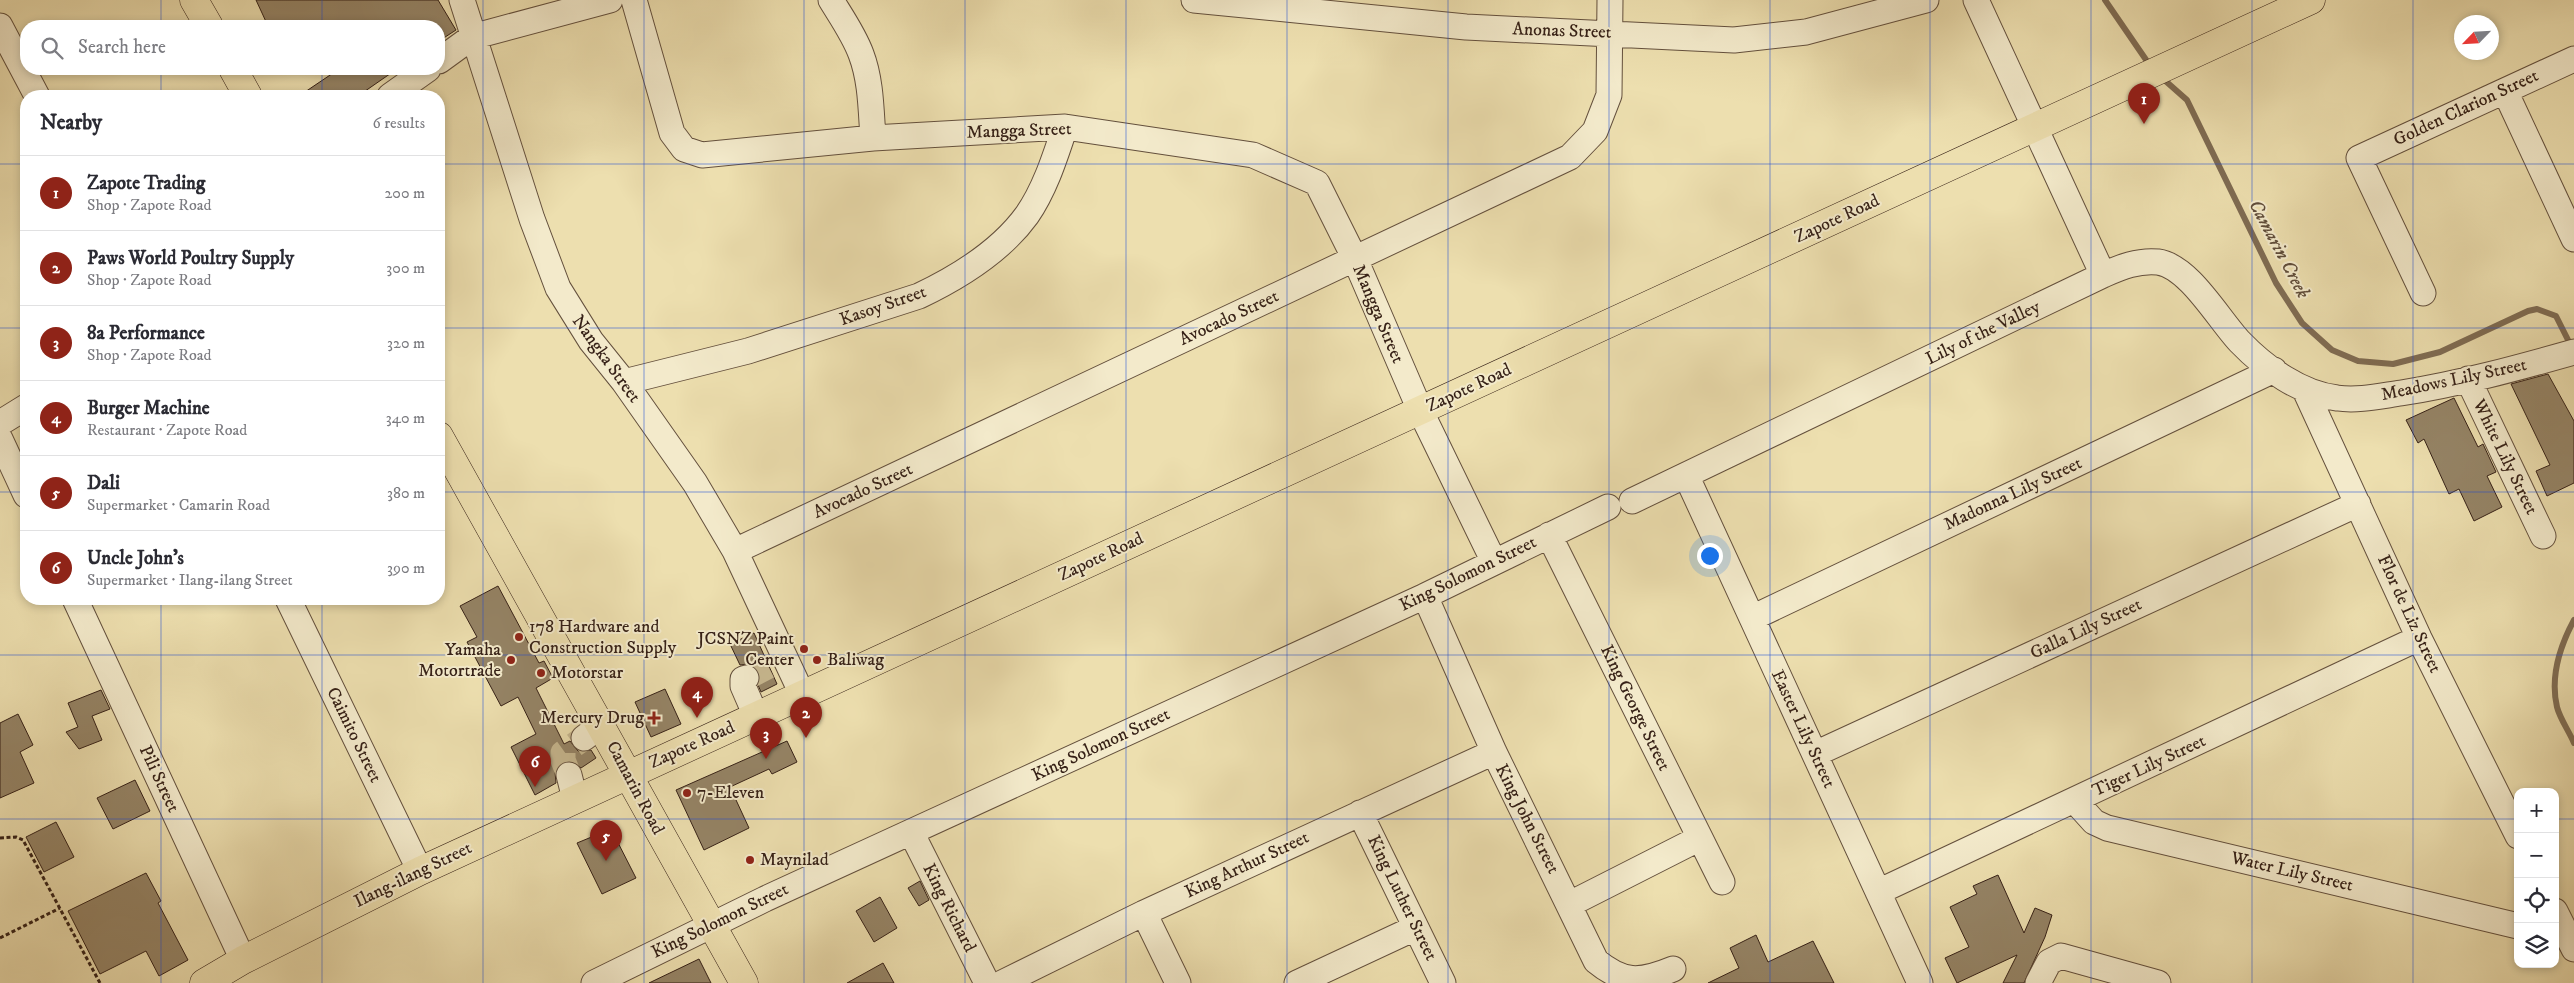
<!DOCTYPE html>
<html lang="en">
<head>
<meta charset="utf-8">
<style>
	:root { --surface:#fff; --page:#f7f7f7; --text:#2b2b33; --muted:#7c7c81; --line:#e1e1e2; --accent:#8f2418 }
	body { margin:0; font-family:"IM FELL DW Pica",serif; background:var(--page); color:var(--text) }
	.controls { position:absolute; right:15px; bottom:15px; display:grid; overflow:hidden; border-radius:10px; box-shadow:0 2px 8px #0003 }
	.controls button { width:45px; height:45px; display:grid; place-items:center; padding:0; border:0; border-bottom:1px solid var(--line); background:var(--surface); color:var(--text); font:25px sans-serif }
	.compass { position:absolute; left:2454px; top:15px; width:45px; height:45px; border-radius:50%; background:var(--surface); box-shadow:0 2px 8px #0003; rotate:245deg }
	.you { position:absolute; left:1709px; top:555px; width:18px; height:18px; margin:-12px; border:4px solid #fff; border-radius:50%; background:#1a73e8; box-shadow:0 0 0 8px #1a73e833 }
	.badge { display:grid; place-items:center; width:32px; height:32px; border-radius:50%; background:var(--accent); color:#fff; font-size:16px; font-weight:700 }
	.pin { position:absolute; translate:-50% -41px; filter:drop-shadow(0 1px 2px #0008) }
	.pin::after { content:''; position:absolute; top:26px; width:18px; height:15px; background:inherit; clip-path:polygon(0 0,100% 0,50% 100%) }
	.list { margin:0; padding:0; list-style:none }
	h2 { display:flex; justify-content:space-between; align-items:center; height:65px; margin:0; padding:0 20px; font-size:21px }
	h2 small { font-size:16px; font-weight:400; color:var(--muted) }
	.list li { display:grid; grid-template-columns:32px 1fr auto; gap:15px; align-items:center; box-sizing:border-box; height:75px; padding:0 20px; border-top:1px solid var(--line) }
	.list b { display:block; font-size:19px; white-space:nowrap }
	.list p { margin:0; font-size:16px; white-space:nowrap; color:var(--muted) }
	.list em { font-size:16px; font-style:normal; color:var(--muted) }
	.icon { flex:none; width:28px; height:28px; fill:none; stroke:currentColor; stroke-width:2; stroke-linecap:round; stroke-linejoin:round }
	.map { position:relative; flex:none; width:2574px; height:983px; overflow:hidden }
	.search { position:absolute; background:var(--surface); box-shadow:0 2px 8px #0003; left:20px; top:20px; width:425px; height:55px; display:flex; align-items:center; gap:12px; box-sizing:border-box; padding:0 18px; border-radius:20px; color:var(--muted); font-size:19px }
	.panel { position:absolute; background:var(--surface); box-shadow:0 2px 8px #0003; left:20px; top:90px; width:425px; height:515px; border-radius:20px }
	.map>svg:first-child { display:block }
	.lines { fill:none; stroke-linecap:round; stroke-linejoin:round }
	.stream { stroke:#7f6c53; stroke-width:6 }
	.building { fill:#958466; stroke:#362117 }
	.minor-tunnel { stroke:#c8b991; stroke-width:25; stroke-dasharray:25 12; stroke-linecap:butt }
	.minor-casing { stroke:#64503d; stroke-width:27 }
	.major-casing { stroke:#362117; stroke-width:29 }
	.path { stroke:#362117; stroke-width:3; stroke-dasharray:4 2.5; stroke-linecap:butt }
	.minor { stroke:#f3eacb; stroke-width:25 }
	.major { stroke:#eddfaf; stroke-width:28 }
	.grid { fill:none; stroke:#1d4ed8; stroke-width:1; stroke-opacity:0.55 }
	.poi-dot { fill:#8f2418; stroke:#f3eacb; stroke-width:2 }
	.labels { text-anchor:middle; dominant-baseline:central; stroke-width:4; stroke-linejoin:round; paint-order:stroke }
	.street-label { font-size:18px; fill:#362117; stroke:#f3eacb }
	.poi-label { font-size:18px; fill:#362117; stroke:#f3eacb; text-anchor:start }
	.water-label { font-size:19px; font-style:italic; fill:#604d3a; stroke:#f3eacb }
</style>
</head>
<body>
<div class="map">
<svg width="2574" height="983" viewBox="0 0 2574 983">
	<rect width="100%" height="100%" fill="#eddfaf"/>
	<filter id="stains"><feTurbulence type="fractalNoise" baseFrequency=".004" numOctaves="4"/><feColorMatrix values="0 0 0 0 .2 0 0 0 0 .09 0 0 0 0 .02 0 0 0 .5 -.17"/></filter>
	<radialGradient id="worn" r=".72"><stop offset=".6" stop-color="#630" stop-opacity="0"/><stop offset="1" stop-color="#630" stop-opacity=".3"/></radialGradient>
	<g class="lines">
		<path class="stream" d="M2105,0L2151,67
			M2161,77L2187,100L2276,283L2302,323L2332,350L2358,361L2393,364L2440,352L2528,311L2537,309L2556,316L2572,348
			M2574,620C2560,646 2550,677 2557,707C2560,719 2569,731 2574,743"/>
	</g>
	<path class="building" d="M256,0H438L456,30L439,41V26H268Z
		M339,69H397L358,96H299Z
		M2548,374L2574,421V483L2547,496L2536,471L2550,465L2511,384Z
		M2454,398L2478,447L2483,444L2496,472L2487,476L2502,507L2474,521L2459,489L2449,494L2424,439L2418,443L2406,420Z
		M498,586L539,663L544,661L553,678L536,688L564,744L570,741L578,751L591,750L596,758L581,768L572,761L559,764L555,772L556,783L535,795L511,747L536,734L518,697L501,706L467,642L477,637L460,606Z
		M754,633L777,684L761,692L758,685L759,673L749,664L740,665L730,644Z
		M665,689L681,724L651,737L635,702Z
		M101,690L110,709L92,716L102,740L79,749L66,732L78,727L68,703Z
		M18,714L33,745L20,752L34,783L0,798V723Z
		M787,741L797,762L772,774L769,769L730,787L749,828L704,850L676,790Z
		M135,780L150,811L113,829L97,798Z
		M56,822L74,857L44,872L26,837Z
		M611,829L636,878L602,894L577,843Z
		M146,873L161,901L158,903L188,960L159,976L146,951L100,974L68,911Z
		M1998,875L2024,933L2035,908L2052,915L2045,937L2024,983H2003L2017,955L1957,983L1945,958L1969,947L1950,907L1977,894L1973,886Z
		M920,881L929,900L919,906L908,888Z
		M880,897L897,928L874,942L856,911Z
		M1756,935L1768,962L1813,941L1834,983H1708L1739,968L1730,948Z
		M699,959L711,983H649Z
		M883,963L894,983H847Z"/>
	<g class="lines">
		<path class="minor-tunnel" d="M746,678L769,666
			M569,775L563,760V753L584,738"/>
		<defs>
			<path id="minor" d="M462,0L532,219L558,288L591,341L624,382L695,483L735,551L802,694
				M634,0L672,133L684,149L702,155L873,138L1065,127L1253,155L1317,183L1355,259L1420,410L1494,562
				M831,0C842,18 854,35 861,54C871,80 871,110 873,138
				M1194,0L1466,27L1734,40L1806,32L1926,0
				M1976,0L2103,275
				M0,26L37,96
				M439,61L472,37L610,0
				M2505,91L2574,239
				M390,96L428,69
				M2423,293L2359,158L2574,59
				M2468,379L2543,536
				M624,382L748,351L919,296C959,277 1001,251 1027,215C1045,189 1055,157 1065,127
				M2305,390L2419,638L2518,836
				M0,423L26,407
				M0,439L26,495
				M1686,475L1920,983
				M1632,501L2103,275C2121,267 2138,260 2158,262C2189,266 2219,320 2240,342C2265,368 2301,394 2337,398C2358,401 2380,396 2401,393C2459,384 2517,368 2574,352
				M1549,535L1722,882
				M735,551L1570,157L1595,131L1609,95L1610,0
				M1425,596L1494,752L1596,961C1623,983 1639,983 1673,969
				M75,599L243,960
				M288,599L420,871
				M1752,618L2274,370
				M746,678L743,679V686L756,716
				M584,738L601,725
				M1815,754L2358,504
				M569,775L575,799
				M2075,801L2094,822L2107,828L2518,926
				M1360,813L1443,983
				M911,832L987,983
				M1878,892L2419,638
				M1570,904L1700,838
				M2555,911L2574,949
				M1144,913L1178,983
				M594,983L765,899L1425,596L1608,507
				M1002,983L1144,913L1494,752
				M1297,983L1415,928
				M2038,983L2049,962L2061,956L2158,983"/>
			<path id="major" d="M194,0L209,26
				M233,69L248,96
				M439,436L744,983
				M204,983L243,960L420,871L2311,0"/>
		</defs>
		<use href="#minor" class="minor-casing"/>
		<use href="#major" class="major-casing"/>
		<path class="path" d="M0,838L16,837L23,840L100,983
			M0,938L60,908"/>
		<use href="#minor" class="minor"/>
		<use href="#major" class="major"/>
	</g>
	<path class="grid" d="M161,0V26M322,0V26M483,0V983M644,0V983M804,0V983M965,0V983M1126,0V983M1287,0V983M1448,0V983M1609,0V983M1770,0V983M1930,0V983M2091,0V983M2252,0V983M2413,0V983M161,69V96M322,69V96M0,164H26M439,164H2574M0,328H26M439,328H2574M0,492H26M439,492H2574M161,599V983M322,599V983M0,655H2574M0,819H2518M2555,819H2574"/>
	<g class="poi-dot">
		<circle cx="519" cy="637" r="5"/>
		<circle cx="804" cy="649" r="5"/>
		<circle cx="511" cy="660" r="5"/>
		<circle cx="817" cy="660" r="5"/>
		<circle cx="541" cy="673" r="5"/>
		<path d="M651.5 710.5h5v5h5v5h-5v5h-5v-5h-5v-5h5z"/>
		<circle cx="687" cy="793" r="5"/>
		<circle cx="750" cy="860" r="5"/>
	</g>
	<g class="labels">
		<g class="street-label">
			<text transform="translate(1562 31) rotate(2)">Anonas Street</text>
			<text transform="translate(2466 108) rotate(-25)">Golden Clarion Street</text>
			<text transform="translate(1019 131) rotate(-2)">Mangga Street</text>
			<text transform="translate(1837 219) rotate(-25)">Zapote Road</text>
			<text transform="translate(883 306) rotate(-19)">Kasoy Street</text>
			<text transform="translate(1378 314) rotate(67)">Mangga Street</text>
			<text transform="translate(1229 318) rotate(-25)">Avocado Street</text>
			<text transform="translate(1983 333) rotate(-26)">Lily of the Valley</text>
			<text transform="translate(606 359) rotate(54)">Nangka Street</text>
			<text transform="translate(2454 380) rotate(-12)">Meadows Lily Street</text>
			<text transform="translate(1469 388) rotate(-25)">Zapote Road</text>
			<text transform="translate(2505 457) rotate(64)">White Lily Street</text>
			<text transform="translate(863 491) rotate(-25)">Avocado Street</text>
			<text transform="translate(2013 494) rotate(-25)">Madonna Lily Street</text>
			<text transform="translate(1101 557) rotate(-25)">Zapote Road</text>
			<text transform="translate(1468 574) rotate(-26)">King Solomon Street</text>
			<text transform="translate(2409 614) rotate(65)">Flor de Liz Street</text>
			<text transform="translate(2086 629) rotate(-25)">Galla Lily Street</text>
			<text transform="translate(1635 708) rotate(64)">King George Street</text>
			<text transform="translate(1803 729) rotate(65)">Easter Lily Street</text>
			<text transform="translate(354 735) rotate(64)">Caimito Street</text>
			<text transform="translate(692 745) rotate(-24)">Zapote Road</text>
			<text transform="translate(1101 745) rotate(-25)">King Solomon Street</text>
			<text transform="translate(2149 766) rotate(-25)">Tiger Lily Street</text>
			<text transform="translate(159 779) rotate(65)">Pili Street</text>
			<text transform="translate(635 788) rotate(62)">Camarin Road</text>
			<text transform="translate(1527 819) rotate(63)">King John Street</text>
			<text transform="translate(1247 865) rotate(-25)">King Arthur Street</text>
			<text transform="translate(2292 872) rotate(13)">Water Lily Street</text>
			<text transform="translate(413 875) rotate(-26)">Ilang-ilang Street</text>
			<text transform="translate(1402 898) rotate(64)">King Luther Street</text>
			<text transform="translate(949 908) rotate(63)">King Richard</text>
			<text transform="translate(720 921) rotate(-26)">King Solomon Street</text>
		</g>
		<g class="poi-label">
			<text x="529" y="627">178 Hardware and<tspan x="529" dy="21">Construction Supply</tspan></text>
			<text x="794" y="639" text-anchor="end">JCSNZ Paint<tspan x="794" dy="21">Center</tspan></text>
			<text x="501" y="650" text-anchor="end">Yamaha<tspan x="501" dy="21">Motortrade</tspan></text>
			<text x="827" y="660">Baliwag</text>
			<text x="551" y="673">Motorstar</text>
			<text x="644" y="718" text-anchor="end">Mercury Drug</text>
			<text x="697" y="793">7-Eleven</text>
			<text x="760" y="860">Maynilad</text>
		</g>
		<g class="water-label">
			<text transform="translate(2279 249) rotate(62)">Camarin Creek</text>
		</g>
	</g>
	<rect width="100%" height="100%" filter="url(#stains)"/>
	<rect width="100%" height="100%" fill="url(#worn)"/>
</svg>
<div class="controls">
<button>+</button>
<button>−</button>
<button><svg class="icon" aria-label="locate" viewBox="0 0 24 24"><circle cx="12" cy="12" r="6"/><path d="M12 2v4M12 18v4M2 12h4M18 12h4"/></svg></button>
<button><svg class="icon" aria-label="layers" viewBox="0 0 24 24"><path d="M12 4l9 5-9 5-9-5zM3 14l9 5 9-5"/></svg></button>
</div>
<svg class="compass" viewBox="-18 -18 36 36"><path d="M0-13l5 13h-10z" fill="#e53935"/><path d="M0 13l5-13h-10z" fill="#7c7c81"/></svg>
<div class="you"></div>
<div class="pin badge" style="left:2144px;top:124px">1</div>
<div class="pin badge" style="left:806px;top:738px">2</div>
<div class="pin badge" style="left:766px;top:759px">3</div>
<div class="pin badge" style="left:697px;top:718px">4</div>
<div class="pin badge" style="left:606px;top:861px">5</div>
<div class="pin badge" style="left:535px;top:787px">6</div>
<div class="search"><svg class="icon" aria-label="search" viewBox="0 0 24 24"><circle cx="10" cy="10" r="6"/><path d="M15 15l6 6"/></svg>Search here</div>
<section class="panel">
<h2>Nearby<small>6 results</small></h2>
<ul class="list">
<li><span class="badge">1</span><div><b>Zapote Trading</b><p>Shop · Zapote Road</p></div><em>200 m</em></li>
<li><span class="badge">2</span><div><b>Paws World Poultry Supply</b><p>Shop · Zapote Road</p></div><em>300 m</em></li>
<li><span class="badge">3</span><div><b>8a Performance</b><p>Shop · Zapote Road</p></div><em>320 m</em></li>
<li><span class="badge">4</span><div><b>Burger Machine</b><p>Restaurant · Zapote Road</p></div><em>340 m</em></li>
<li><span class="badge">5</span><div><b>Dali</b><p>Supermarket · Camarin Road</p></div><em>380 m</em></li>
<li><span class="badge">6</span><div><b>Uncle John's</b><p>Supermarket · Ilang-ilang Street</p></div><em>390 m</em></li>
</ul>
</section>
</div>
</body>
</html>
